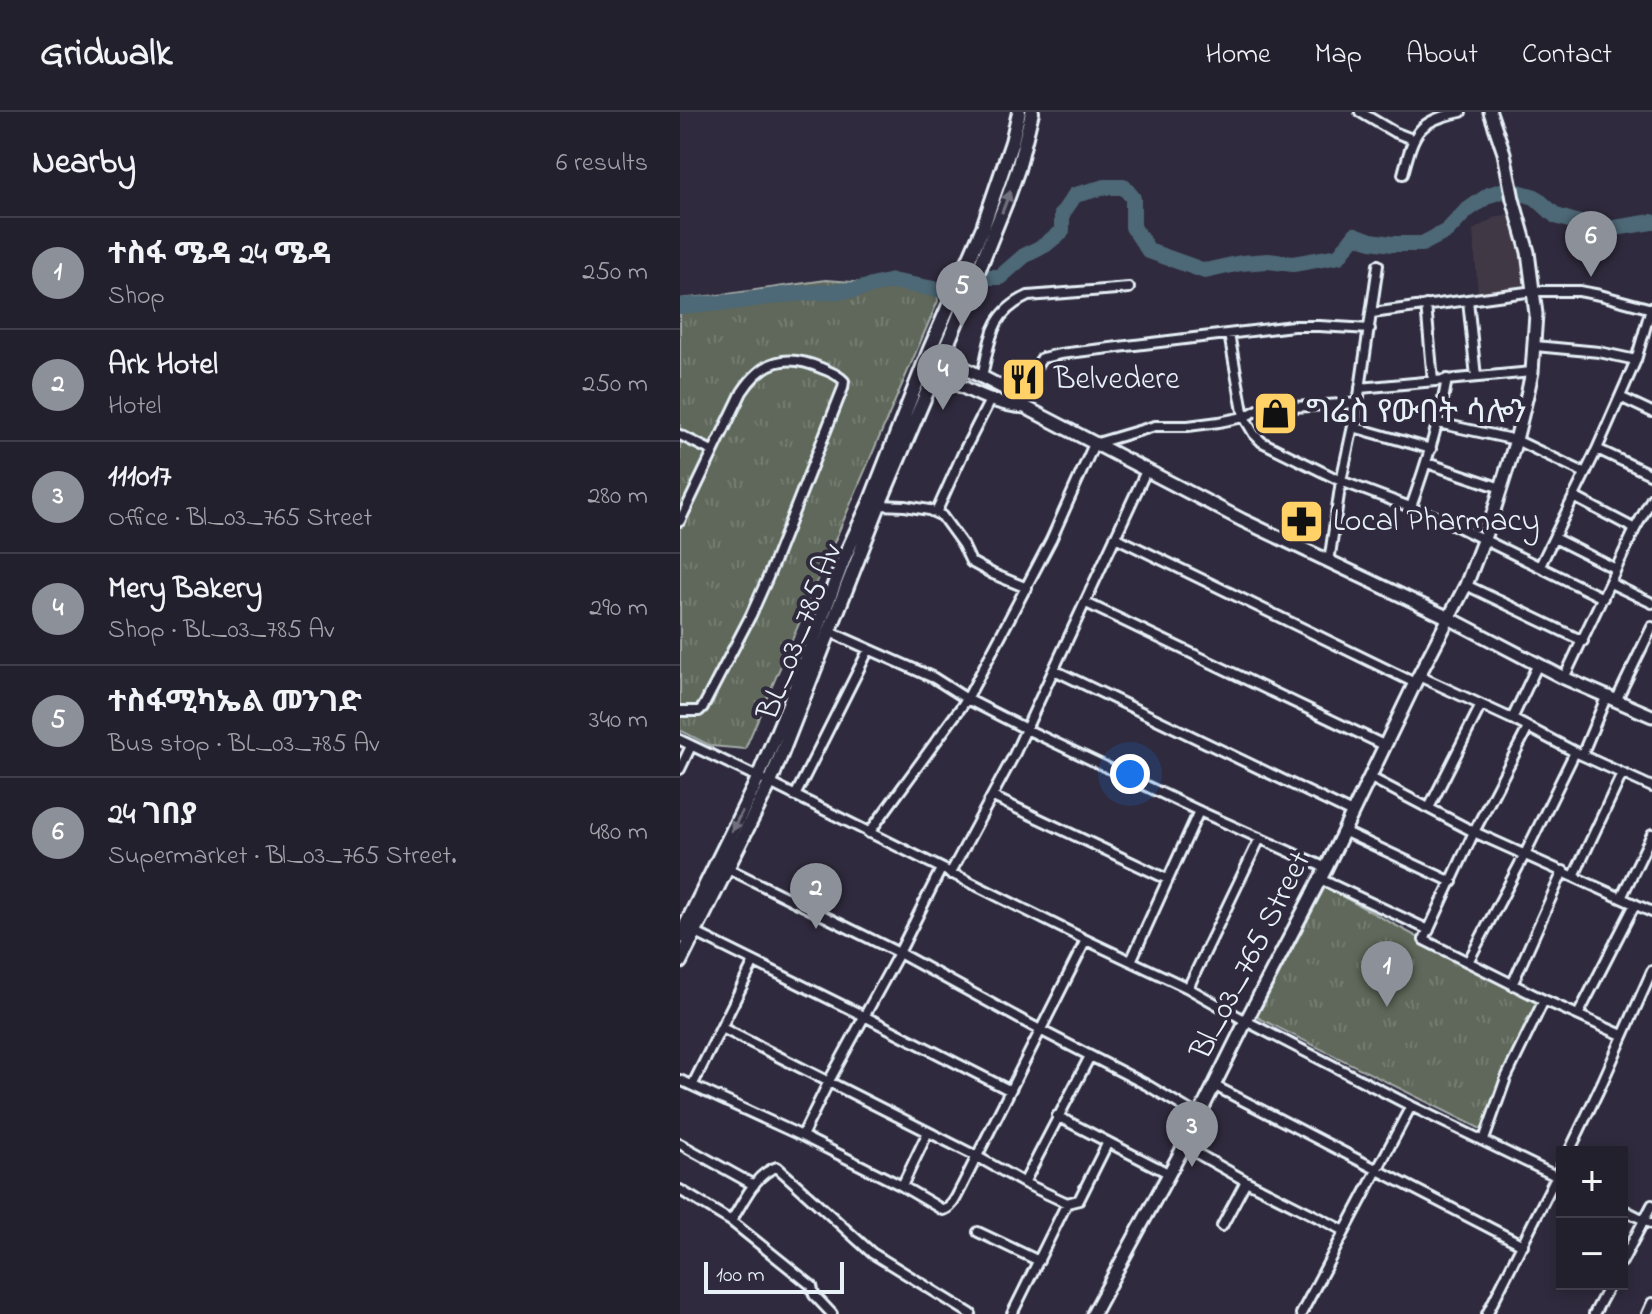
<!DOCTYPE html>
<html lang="en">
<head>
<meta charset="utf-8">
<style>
	:root { --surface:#23202e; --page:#2f2d3a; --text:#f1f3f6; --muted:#a3a3aa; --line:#403e4a; --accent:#8c9099 }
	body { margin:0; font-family:"Indie Flower","Noto Sans Ethiopic",sans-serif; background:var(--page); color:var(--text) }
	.controls { position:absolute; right:24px; bottom:24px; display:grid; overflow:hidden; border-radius:0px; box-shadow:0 4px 12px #0003 }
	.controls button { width:72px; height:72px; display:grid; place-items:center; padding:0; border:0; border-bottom:2px solid var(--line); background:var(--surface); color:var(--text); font:40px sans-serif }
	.scale { position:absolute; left:24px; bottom:20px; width:140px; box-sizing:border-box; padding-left:8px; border:4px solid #e8f1f8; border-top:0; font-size:22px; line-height:28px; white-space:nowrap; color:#e8f1f8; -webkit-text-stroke:6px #2f2a3d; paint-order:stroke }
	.you { position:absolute; left:450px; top:662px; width:28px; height:28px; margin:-20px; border:6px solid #fff; border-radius:50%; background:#1a73e8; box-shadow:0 0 0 12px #1a73e833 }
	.badge { display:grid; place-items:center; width:52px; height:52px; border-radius:50%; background:var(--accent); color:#fff; font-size:26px; font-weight:700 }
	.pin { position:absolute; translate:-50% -66px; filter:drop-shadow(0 2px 4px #0008) }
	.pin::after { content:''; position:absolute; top:42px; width:28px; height:24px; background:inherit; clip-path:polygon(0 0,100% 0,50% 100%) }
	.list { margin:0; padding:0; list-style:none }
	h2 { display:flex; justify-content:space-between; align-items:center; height:104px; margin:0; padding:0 32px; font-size:34px }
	h2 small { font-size:26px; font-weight:400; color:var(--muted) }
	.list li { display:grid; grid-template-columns:52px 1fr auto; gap:24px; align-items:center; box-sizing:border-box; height:112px; padding:0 32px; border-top:2px solid var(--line) }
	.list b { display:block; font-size:30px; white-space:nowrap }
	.list p { margin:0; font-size:26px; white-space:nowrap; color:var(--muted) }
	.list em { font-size:26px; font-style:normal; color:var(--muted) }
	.map { position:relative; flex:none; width:972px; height:1202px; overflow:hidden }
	header { display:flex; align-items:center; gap:48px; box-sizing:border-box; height:112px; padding:0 40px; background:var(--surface); border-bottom:2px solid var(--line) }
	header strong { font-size:38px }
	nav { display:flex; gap:44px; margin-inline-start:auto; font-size:28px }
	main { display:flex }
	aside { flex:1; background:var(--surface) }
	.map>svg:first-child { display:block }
	.built { fill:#413845 }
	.park { fill:url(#park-tufts); stroke:#a4aca9; stroke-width:2 }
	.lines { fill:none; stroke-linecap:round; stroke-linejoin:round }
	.river { stroke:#4e6776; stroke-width:16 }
	.street-casing { stroke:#e8f1f8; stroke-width:14 }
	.secondary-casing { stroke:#e8f1f8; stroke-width:17 }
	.primary-casing { stroke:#e8f1f8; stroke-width:18 }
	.street { stroke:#2f2a3d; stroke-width:8 }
	.secondary { stroke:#2f2a3d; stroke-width:11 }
	.primary { stroke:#2f2a3d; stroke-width:12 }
	.oneway { fill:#70707e }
	.labels { text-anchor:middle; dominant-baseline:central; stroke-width:8; stroke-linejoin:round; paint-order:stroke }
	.poi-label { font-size:32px; fill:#e8f1f8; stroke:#2f2a3d; text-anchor:start }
	.street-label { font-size:32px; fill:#e8f1f8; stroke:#2f2a3d }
</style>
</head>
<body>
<header>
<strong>Gridwalk</strong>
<nav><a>Home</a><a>Map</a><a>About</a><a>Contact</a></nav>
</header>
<main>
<aside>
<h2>Nearby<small>6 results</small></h2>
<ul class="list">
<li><span class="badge">1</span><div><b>ተስፋ ሜዳ 24 ሜዳ</b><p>Shop</p></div><em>250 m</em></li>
<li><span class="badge">2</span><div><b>Ark Hotel</b><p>Hotel</p></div><em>250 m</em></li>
<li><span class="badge">3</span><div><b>111017</b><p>Office · Bl_03_765 Street</p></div><em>280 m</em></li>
<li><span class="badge">4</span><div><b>Mery Bakery</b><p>Shop · BL_03_785 Av</p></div><em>290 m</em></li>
<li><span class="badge">5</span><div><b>ተስፋሚካኤል መንገድ</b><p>Bus stop · BL_03_785 Av</p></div><em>340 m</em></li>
<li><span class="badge">6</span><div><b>24 ገበያ</b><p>Supermarket · Bl_03_765 Street.</p></div><em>480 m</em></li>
</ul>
</aside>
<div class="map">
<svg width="972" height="1202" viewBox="0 0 972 1202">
	<defs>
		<pattern id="park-tufts" width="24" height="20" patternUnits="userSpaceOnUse" patternTransform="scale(2)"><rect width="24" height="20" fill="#5f675a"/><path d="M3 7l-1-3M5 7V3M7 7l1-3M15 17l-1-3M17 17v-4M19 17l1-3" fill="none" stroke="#767d72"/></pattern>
	</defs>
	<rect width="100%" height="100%" fill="#2f2a3d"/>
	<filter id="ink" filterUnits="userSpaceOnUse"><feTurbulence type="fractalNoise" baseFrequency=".0125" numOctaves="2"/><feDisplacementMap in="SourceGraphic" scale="16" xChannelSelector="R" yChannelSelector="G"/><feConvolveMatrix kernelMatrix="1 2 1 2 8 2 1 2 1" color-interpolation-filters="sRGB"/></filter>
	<g filter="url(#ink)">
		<path class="built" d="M834,100L851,173L798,183L793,118L814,106Z"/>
		<path class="park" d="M146,168L186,171L216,168L257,181L258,189L65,637L31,634L2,619L0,622V187L48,182Z
			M645,775L861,892L809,1021L577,905Z"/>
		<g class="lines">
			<path class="river" d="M0,194L53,190L111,182L175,178L212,169L260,178L293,165H320L344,144L365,133L382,119V102L395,83L425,75H444L453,86V115L469,139L525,159L561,151L588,149L613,152L659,144L675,123L691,129L712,132H742L767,119L786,99L809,83L828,77L855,85L876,104L922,118L972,110"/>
			<defs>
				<path id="street" d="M680,0L714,20L732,27
					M723,62C734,21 736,9 781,0
					M788,188L796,265
					M746,193L753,269
					M971,196L956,248L917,337L972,363
					M692,201L854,179H899L920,183L972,197
					M549,222L564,305L574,322L582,330L661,369L762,407L923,486
					M855,234L919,240L956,248
					M302,264C311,228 309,202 348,184L449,176
					M680,276L852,260
					M337,283L362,246L380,242L613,214H639L690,217
					M940,285L972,300
					M758,311L836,328L905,361
					M673,315L751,337
					M0,323L32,339
					M747,351L821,376
					M894,385L955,417
					M198,393L225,394L249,398L262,404L283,433L291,450L313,462L347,476
					M731,395C746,353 759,312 767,267
					M256,401L283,341L310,288
					M0,409L62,280C83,248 106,241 141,256C150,260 158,262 164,269L163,276L88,465L71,503L23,595L19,599H0
					M435,425L735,571
					M874,426L936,457
					M649,450L661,369L678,291L698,153
					M860,454L917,337
					M930,471L972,491
					M786,473L903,529
					M406,491L706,634
					M148,519L254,566L287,587L346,617L519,699L646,756
					M374,558L672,701
					M739,564L832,607L895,640L972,675
					M884,566L955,417L972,386
					M937,587L972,515
					M832,607L858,552
					M848,616L794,720L744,828L864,888L942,923
					M0,628L90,671L406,828L508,876L566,909L731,994L882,1067
					M902,643L927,583
					M0,657L11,634
					M691,666L794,720L972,800
					M115,684L189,537
					M313,685L487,767
					M749,696L801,593
					M663,719L772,770
					M189,721L287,587L371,428L414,332L475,314H508L539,310L564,305L580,297L678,291
					M47,756L219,841L360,918L467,973L519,1004
					M270,762L333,645L466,359
					M894,764L942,662
					M640,767L749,818
					M941,786L972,722
					M14,820L186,905L329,978
					M451,849L519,699
					M788,850L845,742L895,640
					M832,873L883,759
					M508,876L580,726
					M898,903L955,792
					M42,916L296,1044L344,1071L387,1091L399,1088L428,1030
					M0,968L122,1024L222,1074L263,1098C273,1096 277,1083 282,1074L406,828
					M13,972L74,850
					M535,974L843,1133
					M377,1004L490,1062
					M122,1024L149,969L219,841L261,757
					M804,1028L826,966L864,888
					M0,1032L74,1073
					M504,1034L566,1069L665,1119
					M889,1040L923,969L972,859
					M344,1071L410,944
					M222,1074L248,1020
					M0,1078L51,1109L132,1174L134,1183L152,1202
					M942,1097L972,1112
					M51,1109C63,1091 75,1061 97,1055L192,1141L291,1202
					M542,1114L566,1069
					M298,1120L359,1149
					M942,1150L972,1093
					M332,1202L387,1091
					M621,1202L731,994
					M807,1202L882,1053
					M914,1202L930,1172
					M967,1202L972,1191"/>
				<path id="secondary" d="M261,244L337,283L345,295
					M255,261C284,275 312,293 345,295L562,408L769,506L884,566L972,604
					M413,1202L504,1034L566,909L646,756L735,571L786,473L811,408L836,328L848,279L852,260L856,202L848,140L833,87L824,41L810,0"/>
				<path id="primary" d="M0,825L74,675L109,592L165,444L190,390L250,237L303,115L332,30L339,0
					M0,850L90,671L199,393L297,162L328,85L338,57L352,0"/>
			</defs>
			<use href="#street" class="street-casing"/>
			<use href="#secondary" class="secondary-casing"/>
			<use href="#primary" class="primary-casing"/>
			<use href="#street" class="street"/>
			<use href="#secondary" class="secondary"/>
			<use href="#primary" class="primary"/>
		</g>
		<defs><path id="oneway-solid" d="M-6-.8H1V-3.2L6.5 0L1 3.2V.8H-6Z" transform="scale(2)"/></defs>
		<g class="oneway">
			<use href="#oneway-solid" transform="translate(326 90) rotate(-69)"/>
			<use href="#oneway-solid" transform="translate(57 709) rotate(117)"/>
		</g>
	</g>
	<defs>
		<symbol id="restaurant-square" viewBox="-11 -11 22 22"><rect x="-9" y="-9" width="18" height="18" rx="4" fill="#ffd166" stroke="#2f2a3d"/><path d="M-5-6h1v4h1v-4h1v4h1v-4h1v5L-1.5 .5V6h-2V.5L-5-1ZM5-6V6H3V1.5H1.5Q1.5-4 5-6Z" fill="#111"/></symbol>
		<symbol id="shop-square" viewBox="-11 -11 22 22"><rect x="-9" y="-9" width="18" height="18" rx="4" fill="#ffd166" stroke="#2f2a3d"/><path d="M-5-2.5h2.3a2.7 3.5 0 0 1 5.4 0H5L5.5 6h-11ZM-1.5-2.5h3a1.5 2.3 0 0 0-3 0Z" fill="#111"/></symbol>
		<symbol id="pharmacy-square" viewBox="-11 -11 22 22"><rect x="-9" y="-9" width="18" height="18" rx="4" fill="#ffd166" stroke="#2f2a3d"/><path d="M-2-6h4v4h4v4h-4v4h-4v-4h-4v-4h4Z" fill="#111"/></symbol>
	</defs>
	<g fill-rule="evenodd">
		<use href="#restaurant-square" x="318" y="242" width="51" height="51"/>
		<use href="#shop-square" x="570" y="276" width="51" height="51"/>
		<use href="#pharmacy-square" x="596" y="384" width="51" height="51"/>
	</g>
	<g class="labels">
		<g class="poi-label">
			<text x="374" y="268">Belvedere</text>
			<text x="626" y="302">ግሬስ የውበት ሳሎን</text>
			<text x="653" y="410">Local Pharmacy</text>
		</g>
		<g class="street-label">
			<text transform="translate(121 520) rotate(-69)">BL_03_785 Av</text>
			<text transform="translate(572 844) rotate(-63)">Bl_03_765 Street</text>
		</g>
	</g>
</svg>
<div class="controls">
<button>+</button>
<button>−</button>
</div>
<div class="scale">100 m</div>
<div class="you"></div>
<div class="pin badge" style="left:707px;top:895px">1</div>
<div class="pin badge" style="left:136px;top:817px">2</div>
<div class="pin badge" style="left:512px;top:1055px">3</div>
<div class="pin badge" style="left:263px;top:298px">4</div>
<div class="pin badge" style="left:282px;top:215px">5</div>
<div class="pin badge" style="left:911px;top:165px">6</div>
</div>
</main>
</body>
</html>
